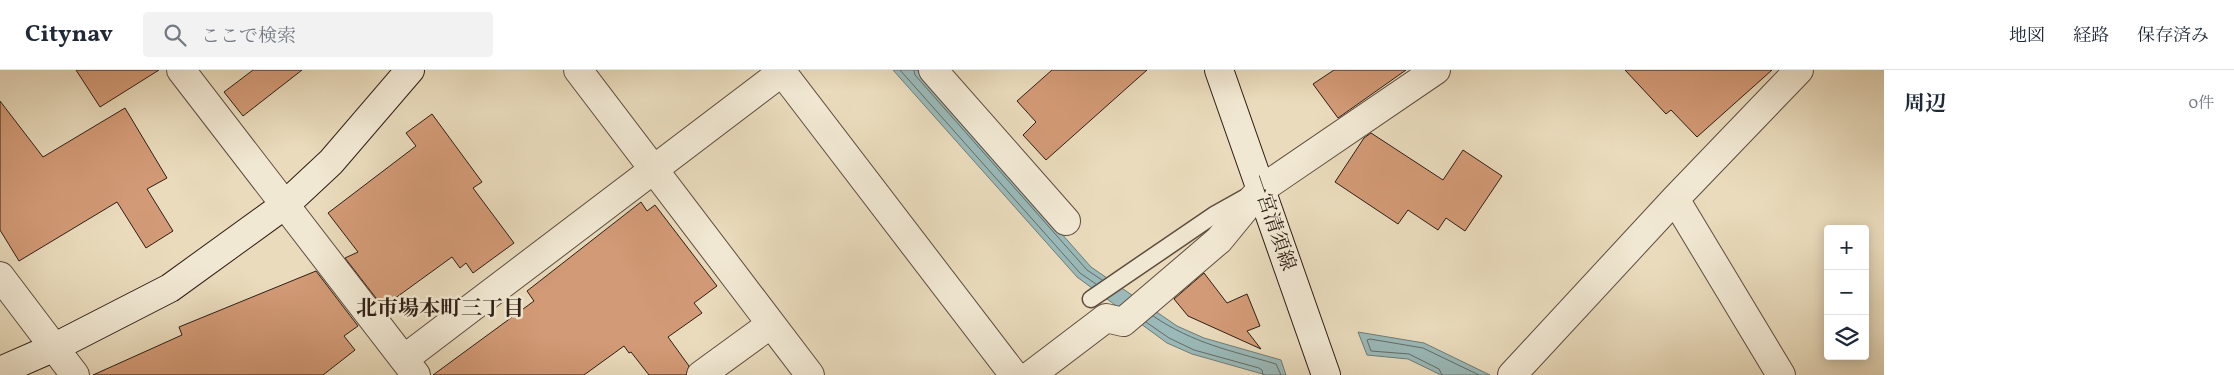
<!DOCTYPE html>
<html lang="ja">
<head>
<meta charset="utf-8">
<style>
	:root { --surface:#fff; --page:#f2f2f3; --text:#1f2937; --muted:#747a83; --line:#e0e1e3 }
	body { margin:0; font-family:Vollkorn,"Noto Serif JP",serif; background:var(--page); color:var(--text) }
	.controls { position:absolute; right:15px; bottom:15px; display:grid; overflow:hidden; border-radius:5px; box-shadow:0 2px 12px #0003 }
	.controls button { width:45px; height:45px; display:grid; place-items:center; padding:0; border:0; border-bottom:1px solid var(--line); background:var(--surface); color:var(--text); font:25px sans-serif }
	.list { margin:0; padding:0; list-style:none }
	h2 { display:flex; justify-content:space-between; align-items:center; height:65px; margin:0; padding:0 20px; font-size:21px }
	h2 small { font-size:16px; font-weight:400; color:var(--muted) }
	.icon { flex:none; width:28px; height:28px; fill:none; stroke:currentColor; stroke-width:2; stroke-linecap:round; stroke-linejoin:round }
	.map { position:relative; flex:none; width:1884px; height:305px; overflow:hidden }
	header { display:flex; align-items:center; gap:30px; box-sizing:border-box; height:70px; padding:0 25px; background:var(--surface); border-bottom:1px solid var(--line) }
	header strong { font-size:24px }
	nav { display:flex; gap:28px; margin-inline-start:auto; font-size:18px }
	.search { width:350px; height:45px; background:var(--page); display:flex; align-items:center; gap:12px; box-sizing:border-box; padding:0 18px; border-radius:5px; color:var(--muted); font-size:19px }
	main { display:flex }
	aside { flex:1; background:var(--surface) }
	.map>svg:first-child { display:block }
	.water { fill:#9ab9b8; stroke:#6f7b77 }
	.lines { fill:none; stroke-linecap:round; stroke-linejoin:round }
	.shore { stroke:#646c66; stroke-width:1 }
	.building { fill:#d29a76; stroke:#2f1e15 }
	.lane-casing { stroke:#5e4d3f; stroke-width:19 }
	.street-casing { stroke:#5e4d3f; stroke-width:30 }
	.secondary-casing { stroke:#2f1e15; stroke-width:30 }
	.lane { stroke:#f1e8d3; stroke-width:16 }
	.street { stroke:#f1e8d3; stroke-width:28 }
	.secondary { stroke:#f1e8d3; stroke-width:28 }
	.labels { text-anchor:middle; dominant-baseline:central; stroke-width:5; stroke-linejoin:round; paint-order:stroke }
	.street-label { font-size:20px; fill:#2f1e15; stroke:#f1e8d3 }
	.neighbourhood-label { font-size:21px; font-weight:bold; fill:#2f1e15; stroke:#f1e8d3 }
</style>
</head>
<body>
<header>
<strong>Citynav</strong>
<div class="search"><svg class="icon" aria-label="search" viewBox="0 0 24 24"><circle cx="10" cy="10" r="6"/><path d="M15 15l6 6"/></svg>ここで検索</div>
<nav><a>地図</a><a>経路</a><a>保存済み</a></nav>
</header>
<main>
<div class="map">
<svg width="1884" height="305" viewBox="0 0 1884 305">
	<rect width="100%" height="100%" fill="#e9dbbc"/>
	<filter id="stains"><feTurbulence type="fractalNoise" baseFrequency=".004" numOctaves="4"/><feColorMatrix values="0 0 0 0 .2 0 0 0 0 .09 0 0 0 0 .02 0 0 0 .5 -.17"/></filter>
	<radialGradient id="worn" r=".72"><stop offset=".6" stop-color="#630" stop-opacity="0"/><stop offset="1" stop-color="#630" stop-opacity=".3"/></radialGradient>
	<path class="water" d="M893,0H917L1091,197L1177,256L1204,268L1281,290L1286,305H1266L1192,284L1167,273L1077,207Z
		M1358,262L1424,273L1490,305H1441L1408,289L1367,285Z"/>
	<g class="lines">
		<path class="shore" d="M900,0L1080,203L1096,214
			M914,0L915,5L1087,200L1102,210
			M1153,246C1195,274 1229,280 1276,294L1281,305
			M1146,252L1169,268L1194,280L1259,298L1262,300L1263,305
			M1442,305L1439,299L1409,284L1371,281L1367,270L1370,269L1423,278L1479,305"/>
	</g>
	<path class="building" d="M76,0H159L100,37Z
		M253,0H302L243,46L224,22Z
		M1052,0H1147L1046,90L1023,65L1036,52L1017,31Z
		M1334,0H1406L1338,48L1313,14Z
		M1625,0H1772L1697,67L1671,40L1666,44Z
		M0,31L43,87L125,38L167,108L147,119L173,161L146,178L117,132L19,191L0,160Z
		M432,44L482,112L473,118L514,173L473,203L466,193L460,198L452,187L383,237L345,188L358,182L328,143L416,76L406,63Z
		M1371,63L1443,110L1463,80L1502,106L1465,161L1446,148L1438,160L1408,140L1398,154L1335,112L1364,68Z
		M641,132L647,141L655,135L717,216L694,233L702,243L668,267L689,296L686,305H649L631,282L629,283L624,276L584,305H433L534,231L527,221Z
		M316,201L358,256L344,266L355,280L323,305H93L182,265L179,257Z
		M1204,203L1227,233L1247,224L1260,256L1247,261L1261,279L1188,246L1174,229Z"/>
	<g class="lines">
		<defs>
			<path id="lane" d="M1091,229L1214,145L1248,126"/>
			<path id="street" d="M181,0L416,305
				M578,0L810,305
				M933,0L1066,151
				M1675,129L1781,305
				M0,206L75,305
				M404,289L782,2L1014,305
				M701,305L771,254
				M1031,305L1106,248L1123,252L1219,170L1260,120L1436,0
				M1512,305L1675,129L1799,0"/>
			<path id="secondary" d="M1219,0L1326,305
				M0,301L55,277L170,218L286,134L331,92L410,0"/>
		</defs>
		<use href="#lane" class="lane-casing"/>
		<use href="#street" class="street-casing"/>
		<use href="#secondary" class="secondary-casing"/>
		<use href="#lane" class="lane"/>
		<use href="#street" class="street"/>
		<use href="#secondary" class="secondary"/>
	</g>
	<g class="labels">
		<g class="street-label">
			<text transform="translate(1272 153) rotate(71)">一宮清須線</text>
		</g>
		<g class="neighbourhood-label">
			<text x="440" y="239">北市場本町三丁目</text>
		</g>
	</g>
	<rect width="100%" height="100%" filter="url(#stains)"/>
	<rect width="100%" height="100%" fill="url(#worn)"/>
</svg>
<div class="controls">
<button>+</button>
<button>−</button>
<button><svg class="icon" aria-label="layers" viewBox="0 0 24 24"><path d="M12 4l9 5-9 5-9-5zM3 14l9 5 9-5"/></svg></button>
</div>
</div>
<aside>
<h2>周辺<small>0件</small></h2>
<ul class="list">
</ul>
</aside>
</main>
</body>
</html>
